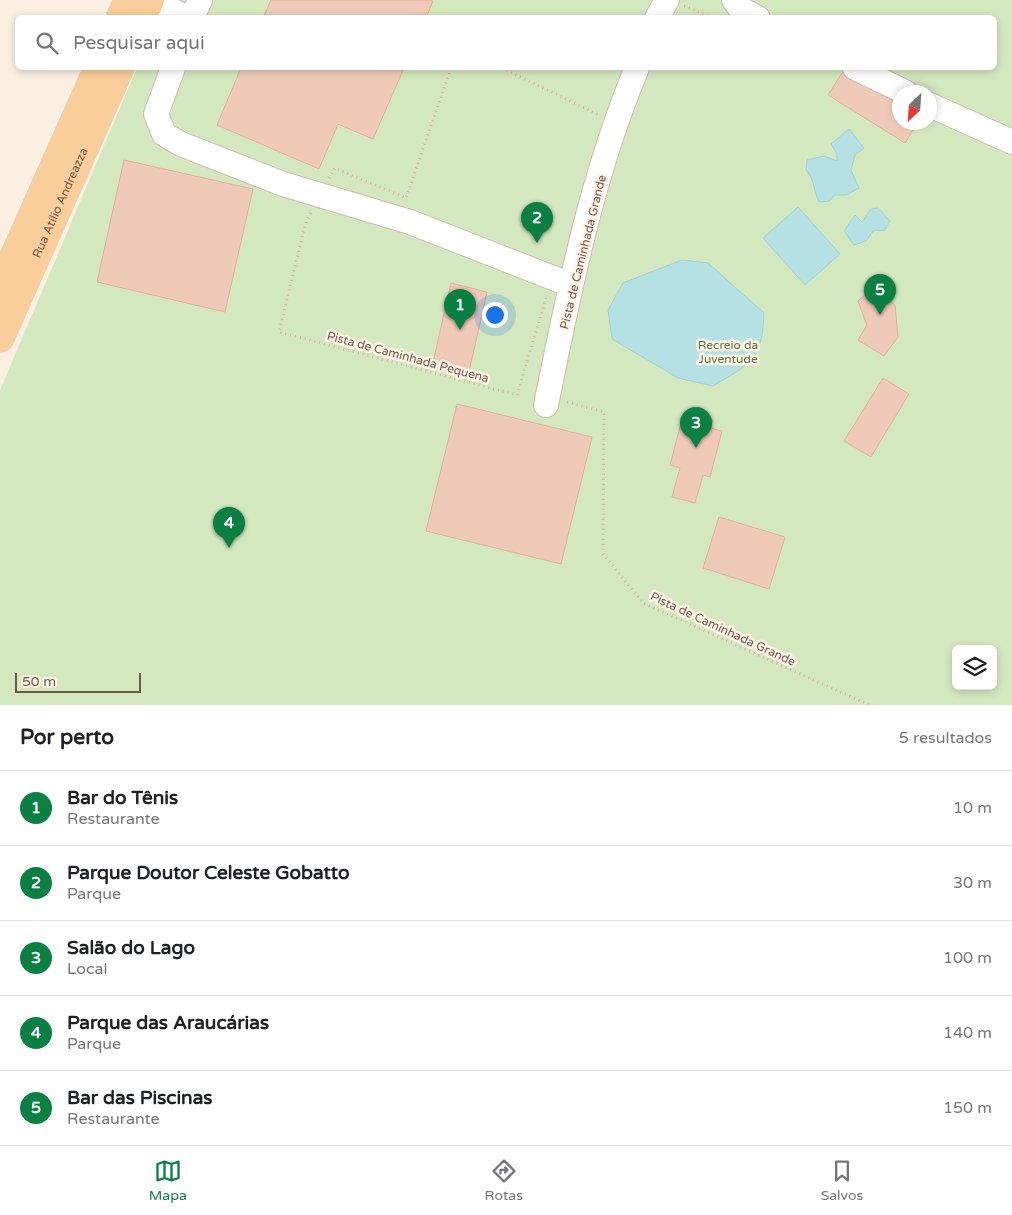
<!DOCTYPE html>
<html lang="pt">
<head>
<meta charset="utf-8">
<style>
	:root { --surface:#fff; --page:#f2f2f2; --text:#202124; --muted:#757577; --line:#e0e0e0; --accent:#0b8043 }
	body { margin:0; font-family:"Varela Round",sans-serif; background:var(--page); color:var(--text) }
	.controls { position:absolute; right:15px; bottom:15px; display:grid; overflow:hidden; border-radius:8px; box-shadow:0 2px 8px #0003 }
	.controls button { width:45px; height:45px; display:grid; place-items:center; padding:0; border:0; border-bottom:1px solid var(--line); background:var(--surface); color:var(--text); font:25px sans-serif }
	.compass { position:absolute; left:892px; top:85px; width:45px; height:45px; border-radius:50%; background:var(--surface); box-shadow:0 2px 8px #0003; rotate:205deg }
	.scale { position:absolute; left:15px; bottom:12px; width:126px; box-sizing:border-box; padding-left:5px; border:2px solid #725449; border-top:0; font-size:14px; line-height:18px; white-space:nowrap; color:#725449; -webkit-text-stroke:4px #fff3e7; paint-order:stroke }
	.you { position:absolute; left:494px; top:314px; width:18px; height:18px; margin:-12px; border:4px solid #fff; border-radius:50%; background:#1a73e8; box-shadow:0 0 0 8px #1a73e833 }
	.badge { display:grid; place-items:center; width:32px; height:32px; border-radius:50%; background:var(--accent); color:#fff; font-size:16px; font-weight:700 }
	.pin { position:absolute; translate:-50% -41px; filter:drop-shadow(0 1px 2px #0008) }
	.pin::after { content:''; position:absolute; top:26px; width:18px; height:15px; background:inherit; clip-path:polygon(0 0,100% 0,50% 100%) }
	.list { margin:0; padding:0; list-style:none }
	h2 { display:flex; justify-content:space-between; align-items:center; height:65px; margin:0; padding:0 20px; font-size:21px }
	h2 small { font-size:16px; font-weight:400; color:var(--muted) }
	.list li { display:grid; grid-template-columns:32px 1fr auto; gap:15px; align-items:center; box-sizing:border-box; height:75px; padding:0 20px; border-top:1px solid var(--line) }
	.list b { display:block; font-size:19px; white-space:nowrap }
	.list p { margin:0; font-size:16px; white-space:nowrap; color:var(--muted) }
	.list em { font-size:16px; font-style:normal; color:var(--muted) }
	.icon { flex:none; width:28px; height:28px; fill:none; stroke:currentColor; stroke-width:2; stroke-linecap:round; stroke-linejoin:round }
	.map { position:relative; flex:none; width:1012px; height:705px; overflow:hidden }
	.search { position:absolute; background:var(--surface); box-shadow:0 2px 8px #0003; left:15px; right:15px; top:15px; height:55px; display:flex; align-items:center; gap:12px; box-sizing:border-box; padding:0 18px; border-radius:8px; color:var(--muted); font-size:19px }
	.sheet { height:440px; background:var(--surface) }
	nav { display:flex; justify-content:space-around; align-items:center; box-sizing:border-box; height:70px; border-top:1px solid var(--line); background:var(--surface); font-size:14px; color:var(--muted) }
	nav a { display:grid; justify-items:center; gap:2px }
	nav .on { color:var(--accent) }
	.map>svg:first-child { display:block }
	.green { fill:#d4e8c0; fill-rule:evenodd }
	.water { fill:#b6e1e4; stroke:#9dd2d5 }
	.building { fill:#f0cab9; stroke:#e2af9a }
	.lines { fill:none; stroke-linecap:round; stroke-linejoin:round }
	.minor-casing { stroke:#ceb8ab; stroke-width:26 }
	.major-casing { stroke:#d8cfcc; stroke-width:29 }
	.path { stroke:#d4ae9d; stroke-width:3; stroke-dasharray:1 4; stroke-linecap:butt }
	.minor { stroke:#fff; stroke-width:24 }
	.major { stroke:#f9ce9a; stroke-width:28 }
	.labels { text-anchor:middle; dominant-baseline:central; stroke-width:5; stroke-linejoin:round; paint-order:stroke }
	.street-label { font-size:12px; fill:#725449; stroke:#fff3e7 }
	.park-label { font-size:12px; fill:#567842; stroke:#fff3e7 }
</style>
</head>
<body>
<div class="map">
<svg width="1012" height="705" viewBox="0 0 1012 705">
	<rect width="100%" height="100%" fill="#fbefe1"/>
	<path class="green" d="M166,0H1012V705H0V390L137,68H994V18L158,17ZM900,92H930V122H900ZM956,649H993V686H956Z"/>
	<path class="water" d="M849,129L864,148L855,155L851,170L859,188L846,195H835L829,201L819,202C813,189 815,181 806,170L807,160L824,156L837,161V154L831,144Z
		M798,207L840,254L805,285L763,238Z
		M878,208L890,221L884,231L874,230L866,241L854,245L844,231L855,215L862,222L871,209Z
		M682,260L708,263L764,313C762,360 752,363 713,386L678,378L612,339L608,310L623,283Z"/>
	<path class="building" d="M271,0H431L433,1L426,18H263Z
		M241,68H404L373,139L338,124L319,169L217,125Z
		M844,70L900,104V122H918L905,143L828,95Z
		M124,160L253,189L225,312L97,282Z
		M451,283L487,292L468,376L432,367Z
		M871,289L895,305L898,337L884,356L858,340L867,325L858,301Z
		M883,378L909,394L871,457L844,441Z
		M457,404L592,437L561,564L426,531Z
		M695,415L713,420L710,428L722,431L710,477L703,475L695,503L672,497L680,468L670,465L682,420L693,423Z
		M719,517L785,537L769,589L703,568Z"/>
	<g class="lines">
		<defs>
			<path id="minor" d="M152,0L187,18
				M734,0L741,9L758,18
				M192,18L200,0
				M657,18L667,0
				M173,68L156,114L164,134L181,144L283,184L410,222L571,285
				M855,68L905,92
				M930,105L1012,142
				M546,405C569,291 592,175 637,68"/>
			<g id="major">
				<path d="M120,18L128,0"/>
				<path d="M142,18L150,0"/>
				<path d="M0,288L98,68"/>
				<path id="s1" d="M0,338L120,68"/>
			</g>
		</defs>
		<use href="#minor" class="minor-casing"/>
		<use href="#major" class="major-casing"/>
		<path class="path" d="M684,6L714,18
			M502,68L599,115
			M329,178L335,168L406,198L451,68
			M311,213L305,225L279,332L517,395L546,298
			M567,402L604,412L603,554L643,603L869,705"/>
		<use href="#minor" class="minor"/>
		<use href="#major" class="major"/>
	</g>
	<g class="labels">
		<g class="street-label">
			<text stroke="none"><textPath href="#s1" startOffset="148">Rua Atílio Andreazza</textPath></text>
			<text transform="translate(583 252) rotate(-76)">Pista de Caminhada Grande</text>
			<text transform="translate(408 357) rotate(15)">Pista de Caminhada Pequena</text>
			<text transform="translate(723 629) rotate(25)">Pista de Caminhada Grande</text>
		</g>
		<g class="park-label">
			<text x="728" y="345">Recreio da<tspan x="728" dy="14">Juventude</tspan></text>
		</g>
	</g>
</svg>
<div class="controls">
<button><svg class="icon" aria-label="layers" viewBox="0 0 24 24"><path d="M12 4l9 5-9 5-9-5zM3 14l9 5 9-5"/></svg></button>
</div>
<svg class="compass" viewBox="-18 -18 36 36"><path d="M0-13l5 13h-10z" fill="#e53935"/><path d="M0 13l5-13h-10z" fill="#757577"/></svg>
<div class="scale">50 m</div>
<div class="you"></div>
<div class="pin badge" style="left:460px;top:330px">1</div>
<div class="pin badge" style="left:537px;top:243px">2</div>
<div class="pin badge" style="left:696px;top:448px">3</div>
<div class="pin badge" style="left:229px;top:548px">4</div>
<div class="pin badge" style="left:880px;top:315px">5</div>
<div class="search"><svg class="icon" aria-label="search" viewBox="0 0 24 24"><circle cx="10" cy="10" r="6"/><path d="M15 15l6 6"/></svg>Pesquisar aqui</div>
</div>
<section class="sheet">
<h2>Por perto<small>5 resultados</small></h2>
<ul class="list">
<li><span class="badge">1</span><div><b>Bar do Tênis</b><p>Restaurante</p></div><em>10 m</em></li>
<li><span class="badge">2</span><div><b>Parque Doutor Celeste Gobatto</b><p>Parque</p></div><em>30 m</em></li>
<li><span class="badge">3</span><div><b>Salão do Lago</b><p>Local</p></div><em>100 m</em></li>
<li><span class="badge">4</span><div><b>Parque das Araucárias</b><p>Parque</p></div><em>140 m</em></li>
<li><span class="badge">5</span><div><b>Bar das Piscinas</b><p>Restaurante</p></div><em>150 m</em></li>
</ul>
</section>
<nav>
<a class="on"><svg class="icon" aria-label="map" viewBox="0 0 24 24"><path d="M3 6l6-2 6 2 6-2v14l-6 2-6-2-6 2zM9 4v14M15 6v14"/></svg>Mapa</a>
<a><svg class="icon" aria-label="directions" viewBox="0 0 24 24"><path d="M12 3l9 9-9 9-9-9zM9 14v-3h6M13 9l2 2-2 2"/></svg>Rotas</a>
<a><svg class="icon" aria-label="saved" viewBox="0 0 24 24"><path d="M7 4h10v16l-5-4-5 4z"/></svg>Salvos</a>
</nav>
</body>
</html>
